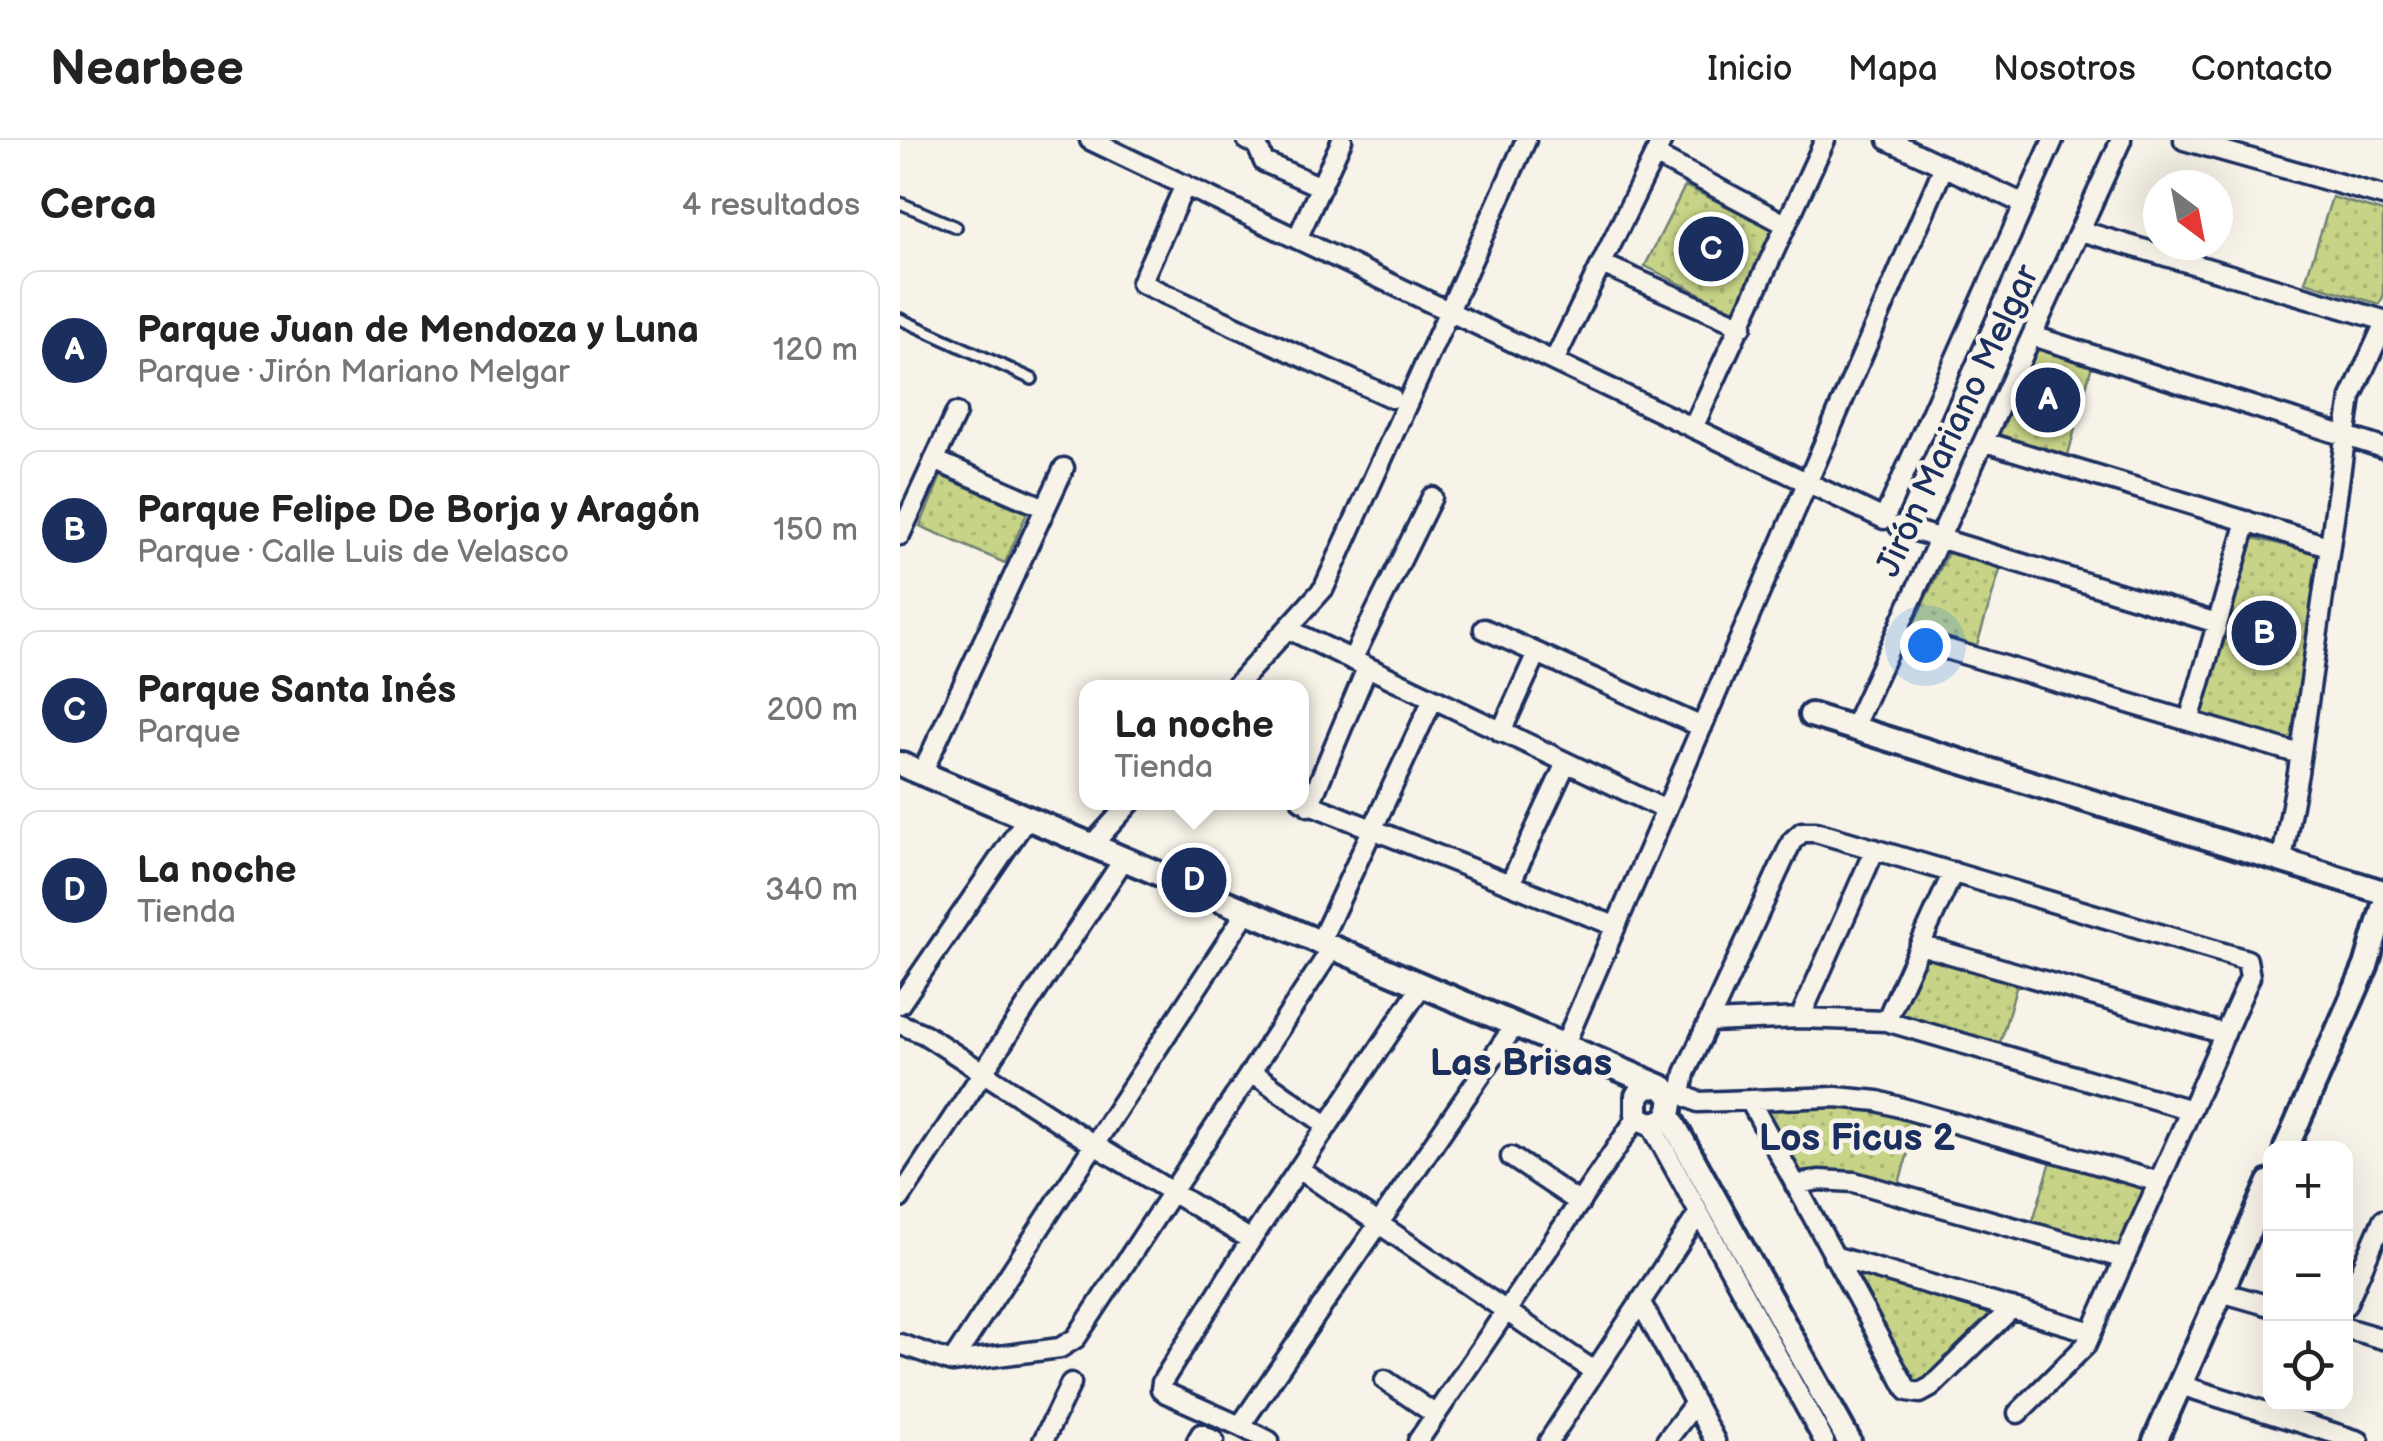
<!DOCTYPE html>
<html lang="es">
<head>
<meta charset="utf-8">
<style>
	:root { --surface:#fff; --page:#f2f2f2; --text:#222; --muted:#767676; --line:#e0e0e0; --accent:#1b2f5e }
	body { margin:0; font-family:"Balsamiq Sans",sans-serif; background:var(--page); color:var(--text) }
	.controls { position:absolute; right:30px; bottom:30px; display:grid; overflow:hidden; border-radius:20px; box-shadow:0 10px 40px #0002 }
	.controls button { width:90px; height:90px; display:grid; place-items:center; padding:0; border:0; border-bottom:2px solid var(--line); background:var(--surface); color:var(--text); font:50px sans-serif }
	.compass { position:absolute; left:1243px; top:30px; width:90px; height:90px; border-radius:50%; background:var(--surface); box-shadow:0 10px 40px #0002; rotate:148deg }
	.you { position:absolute; left:1025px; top:505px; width:35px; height:35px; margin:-25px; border:8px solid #fff; border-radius:50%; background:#1a73e8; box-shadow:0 0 0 15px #1a73e833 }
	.badge { display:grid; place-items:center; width:65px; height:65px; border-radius:50%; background:var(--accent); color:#fff; font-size:32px; font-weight:700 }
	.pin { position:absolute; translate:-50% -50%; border:5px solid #fff; box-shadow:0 2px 10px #0006 }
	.popup { position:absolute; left:179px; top:540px; width:230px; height:130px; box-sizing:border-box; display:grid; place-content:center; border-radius:20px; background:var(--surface); filter:drop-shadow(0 2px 8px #0005); font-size:32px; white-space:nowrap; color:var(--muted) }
	.popup b { font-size:38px; color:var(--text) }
	.popup::after { content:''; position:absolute; left:50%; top:100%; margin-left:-20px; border:20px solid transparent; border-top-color:var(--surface) }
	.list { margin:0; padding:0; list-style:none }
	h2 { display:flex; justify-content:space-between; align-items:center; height:130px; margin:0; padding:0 40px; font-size:42px }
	h2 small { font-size:32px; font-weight:400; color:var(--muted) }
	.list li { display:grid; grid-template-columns:65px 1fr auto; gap:30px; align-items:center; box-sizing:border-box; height:160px; margin:0 20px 20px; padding:0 20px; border:2px solid var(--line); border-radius:20px }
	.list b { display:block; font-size:38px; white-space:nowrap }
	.list p { margin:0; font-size:32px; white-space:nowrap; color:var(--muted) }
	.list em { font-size:32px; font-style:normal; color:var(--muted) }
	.icon { flex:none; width:55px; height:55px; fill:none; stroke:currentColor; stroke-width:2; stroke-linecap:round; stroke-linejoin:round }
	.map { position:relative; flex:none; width:1483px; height:1301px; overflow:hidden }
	header { display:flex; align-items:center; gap:60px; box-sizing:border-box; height:140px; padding:0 50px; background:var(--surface); border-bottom:2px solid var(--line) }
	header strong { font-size:48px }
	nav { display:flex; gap:55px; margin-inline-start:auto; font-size:35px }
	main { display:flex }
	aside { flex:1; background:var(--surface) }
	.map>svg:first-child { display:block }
	.park { fill:url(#park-dots); stroke:#718272; stroke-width:2.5 }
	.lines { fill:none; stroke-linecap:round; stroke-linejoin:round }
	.lane-casing { stroke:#1b2f5e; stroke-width:16 }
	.street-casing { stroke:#1b2f5e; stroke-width:25 }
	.secondary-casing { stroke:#1b2f5e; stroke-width:30 }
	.lane { stroke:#f7f3e8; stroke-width:9 }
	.street { stroke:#f7f3e8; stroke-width:18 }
	.secondary { stroke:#f7f3e8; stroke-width:22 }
	.labels { text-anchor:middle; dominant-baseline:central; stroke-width:9; stroke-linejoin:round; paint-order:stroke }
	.street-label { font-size:35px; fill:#1b2f5e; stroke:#f7f3e8 }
	.neighbourhood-label { font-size:38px; font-weight:bold; fill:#1b2f5e; stroke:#f7f3e8 }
</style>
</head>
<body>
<header>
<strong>Nearbee</strong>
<nav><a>Inicio</a><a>Mapa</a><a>Nosotros</a><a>Contacto</a></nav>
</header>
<main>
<aside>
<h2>Cerca<small>4 resultados</small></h2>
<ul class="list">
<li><span class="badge">A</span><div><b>Parque Juan de Mendoza y Luna</b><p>Parque · Jirón Mariano Melgar</p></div><em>120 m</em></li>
<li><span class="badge">B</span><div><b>Parque Felipe De Borja y Aragón</b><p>Parque · Calle Luis de Velasco</p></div><em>150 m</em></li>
<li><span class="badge">C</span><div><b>Parque Santa Inés</b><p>Parque</p></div><em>200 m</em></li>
<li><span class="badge">D</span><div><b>La noche</b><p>Tienda</p></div><em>340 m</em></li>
</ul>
</aside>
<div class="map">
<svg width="1483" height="1301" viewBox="0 0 1483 1301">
	<defs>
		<pattern id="park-dots" width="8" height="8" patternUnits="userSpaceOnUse" patternTransform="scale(2.5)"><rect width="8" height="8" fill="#c7d487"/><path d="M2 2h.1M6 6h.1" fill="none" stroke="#aab677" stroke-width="1.8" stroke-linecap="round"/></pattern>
	</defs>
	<rect width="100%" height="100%" fill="#f7f3e8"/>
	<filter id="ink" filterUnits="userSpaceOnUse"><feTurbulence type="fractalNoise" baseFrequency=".01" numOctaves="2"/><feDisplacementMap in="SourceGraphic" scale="20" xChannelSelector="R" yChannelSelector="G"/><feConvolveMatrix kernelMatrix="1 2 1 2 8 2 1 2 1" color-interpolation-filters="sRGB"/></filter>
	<g filter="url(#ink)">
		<path class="park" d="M785,46L877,91L837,172L745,126Z
			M1432,57L1483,72V157L1479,164L1405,142Z
			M1138,205L1192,225L1168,315L1097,295Z
			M41,336L127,373L105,423L20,386Z
			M1349,397L1419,413L1393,604L1297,573Z
			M1048,413L1101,427L1076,508L1010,490Z
			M1023,813L1118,841L1099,906L996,876Z
			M933,964L1018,980L999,1043L944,1032L898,1037L861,967Z
			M1152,1018L1250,1046L1222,1110L1132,1084Z
			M952,1130L1095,1171L1016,1247Z"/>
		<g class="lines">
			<defs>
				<path id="lane" d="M0,63L56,87
					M0,179L132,239"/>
				<path id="street" d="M190,0L984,379L1153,0
					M347,0L357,5L364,22L421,47
					M988,0L1124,64
					M1284,0L1483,56
					M755,15L885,84
					M285,45L241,143L492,258
					M1181,91L1483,180
					M397,99L442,0
					M702,124L842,186
					M1133,196L1483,308
					M654,221L762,0
					M793,288L925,0
					M1085,302L1428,406
					M34,320L145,368
					M999,386L1317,483
					M0,395L56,273
					M388,489L766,670
					M584,489L802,587
					M996,494L1400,614
					M452,520L532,357
					M334,548L424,448L626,0
					M1289,581L1347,381
					M953,588L1221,0
					M601,592L637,513
					M22,633L164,328
					M402,661L715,786
					M409,666L467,528
					M192,705L231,662
					M1382,719L1398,633L1451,257L1483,187
					M610,744L666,623
					M420,802L533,559
					M1020,805L1325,894
					M522,845L351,1100L262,1242L261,1249L266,1253L340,1286L615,885
					M0,864L127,678
					M900,878L975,709
					M986,881L1053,732
					M811,882L900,878L986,881L1291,970
					M0,884L24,894L193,1004L351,1100
					M664,906L1044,26
					M352,932L428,986
					M781,954L785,933L892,701L902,692H916L1347,820L1350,837L1186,1205L1118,1273
					M781,954L798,962L936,957L978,961L1259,1042
					M850,961L1008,1251L1020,1253L1031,1247L1112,1168
					M750,983L924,1301
					M611,1017L680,1063
					M399,1029L694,1231
					M895,1045L919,1040L954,1042L1225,1119
					M0,1058L224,719
					M933,1116L1192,1192
					M1321,1152L1370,1166
					M740,1161L815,1301
					M1446,1165L1483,1080
					M1446,1188L1483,1199
					M0,1204L52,1222L160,1208L176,1198L433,807
					M52,1222L347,771
					M485,1240L536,1275
					M1280,1245L1459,1301
					M340,1286L369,1301
					M143,1301L171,1243
					M297,1301L301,1294L314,1301
					M518,1301L738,976
					M649,1301L799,1073
					M766,1301L795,1263"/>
				<path id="secondary" d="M911,575L1483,752
					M0,624L764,948L772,958L769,976C758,986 746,986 737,974V956L746,947L758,946
					M769,976L949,1301
					M1386,1008L1466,826L1483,768
					M1255,1301L1370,1042"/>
			</defs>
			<use href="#lane" class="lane-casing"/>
			<use href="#street" class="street-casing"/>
			<use href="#secondary" class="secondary-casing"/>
			<use href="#lane" class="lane"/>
			<use href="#street" class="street"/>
			<use href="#secondary" class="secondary"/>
		</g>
	</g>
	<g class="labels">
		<g class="street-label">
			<text transform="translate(1058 281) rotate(-65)">Jirón Mariano Melgar</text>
		</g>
		<g class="neighbourhood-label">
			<text x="621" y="923">Las Brisas</text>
			<text x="957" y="998">Los Ficus 2</text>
		</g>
	</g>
</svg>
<div class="controls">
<button>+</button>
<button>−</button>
<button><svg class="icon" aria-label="locate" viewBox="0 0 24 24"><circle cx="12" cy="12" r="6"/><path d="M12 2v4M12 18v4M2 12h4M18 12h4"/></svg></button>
</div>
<svg class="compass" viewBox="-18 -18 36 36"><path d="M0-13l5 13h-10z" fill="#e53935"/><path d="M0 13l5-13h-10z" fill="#767676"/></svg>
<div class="you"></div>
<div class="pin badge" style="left:1148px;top:260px">A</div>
<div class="pin badge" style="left:1364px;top:493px">B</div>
<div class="pin badge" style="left:811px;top:109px">C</div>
<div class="pin badge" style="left:294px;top:740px">D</div>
<div class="popup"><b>La noche</b>Tienda</div>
</div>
</main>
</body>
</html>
